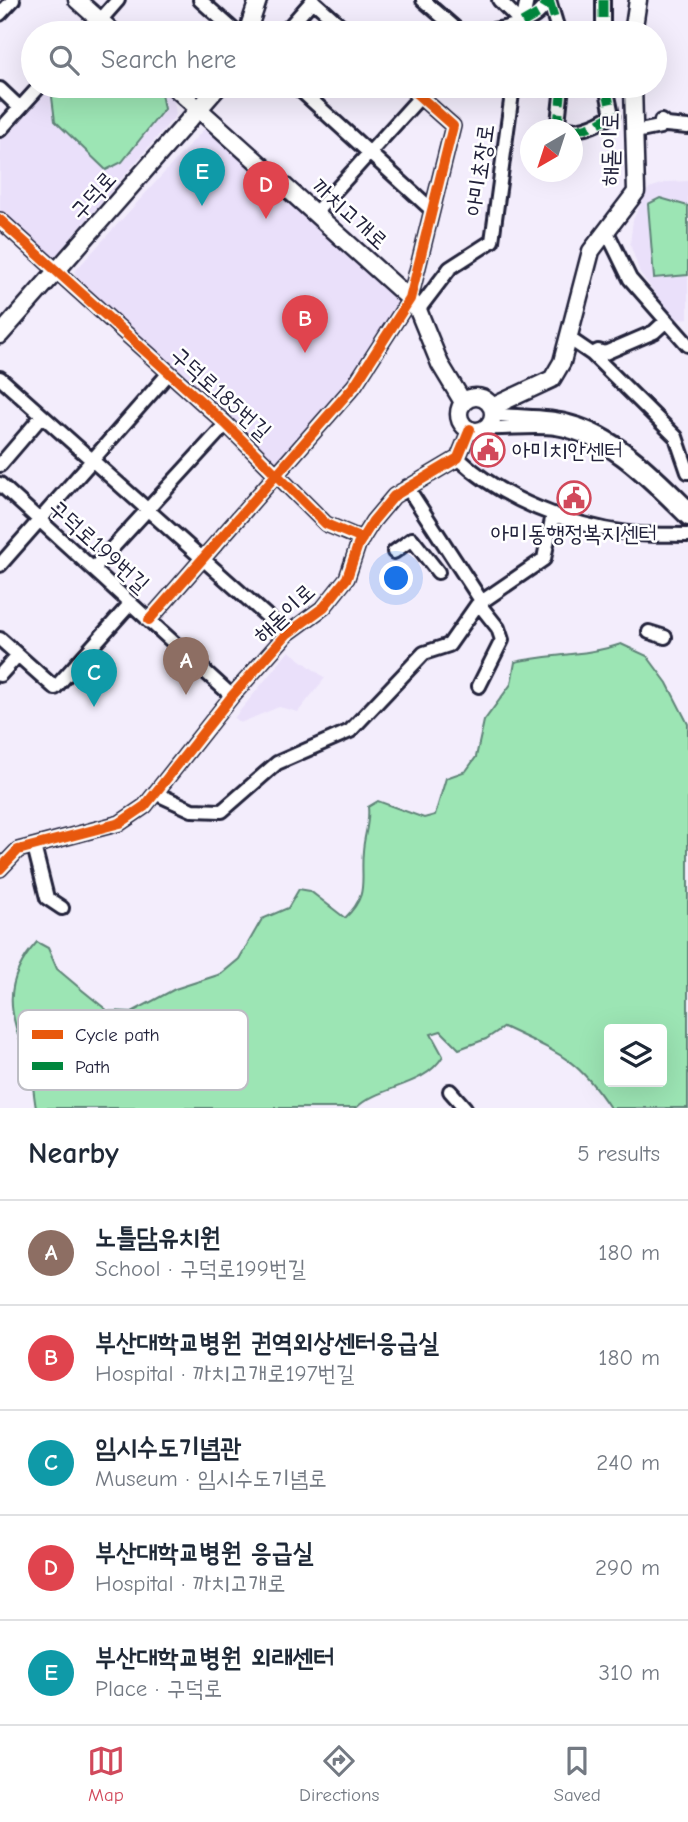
<!DOCTYPE html>
<html lang="en">
<head>
<meta charset="utf-8">
<style>
	:root { --surface:#fff; --page:#f2f2f3; --text:#1f2937; --muted:#747a83; --line:#e0e1e3; --accent:#d1495b }
	body { margin:0; font-family:"Comic Neue","Poor Story",sans-serif; background:var(--page); color:var(--text) }
	.controls { position:absolute; right:21px; bottom:21px; display:grid; overflow:hidden; border-radius:7px; box-shadow:0 7px 28px #0002 }
	.controls button { width:63px; height:63px; display:grid; place-items:center; padding:0; border:0; border-bottom:2px solid var(--line); background:var(--surface); color:var(--text); font:35px sans-serif }
	.compass { position:absolute; left:520px; top:119px; width:63px; height:63px; border-radius:50%; background:var(--surface); box-shadow:0 7px 28px #0002; rotate:219deg }
	.you { position:absolute; left:397px; top:579px; width:24px; height:24px; margin:-18px; border:5px solid #fff; border-radius:50%; background:#1a73e8; box-shadow:0 0 0 10px #1a73e833 }
	.badge { display:grid; place-items:center; width:46px; height:46px; border-radius:50%; background:var(--accent); color:#fff; font-size:23px; font-weight:700 }
	.pin { position:absolute; translate:-50% -58px; filter:drop-shadow(0 2px 4px #0008) }
	.pin::after { content:''; position:absolute; top:37px; width:24px; height:21px; background:inherit; clip-path:polygon(0 0,100% 0,50% 100%) }
	.list { margin:0; padding:0; list-style:none }
	h2 { display:flex; justify-content:space-between; align-items:center; height:91px; margin:0; padding:0 28px; font-size:30px }
	h2 small { font-size:23px; font-weight:400; color:var(--muted) }
	.list li { display:grid; grid-template-columns:46px 1fr auto; gap:21px; align-items:center; box-sizing:border-box; height:105px; padding:0 28px; border-top:2px solid var(--line) }
	.list b { display:block; font-size:26px; white-space:nowrap }
	.list p { margin:0; font-size:23px; white-space:nowrap; color:var(--muted) }
	.list em { font-size:23px; font-style:normal; color:var(--muted) }
	.icon { flex:none; width:38px; height:38px; fill:none; stroke:currentColor; stroke-width:2; stroke-linecap:round; stroke-linejoin:round }
	.map { position:relative; flex:none; width:688px; height:1108px; overflow:hidden }
	.search { position:absolute; background:var(--surface); box-shadow:0 7px 28px #0002; left:21px; right:21px; top:21px; height:77px; display:flex; align-items:center; gap:18px; box-sizing:border-box; padding:0 24px; border-radius:38px; color:var(--muted); font-size:26px }
	.sheet { height:616px; background:var(--surface) }
	nav { display:flex; justify-content:space-around; align-items:center; box-sizing:border-box; height:98px; border-top:2px solid var(--line); background:var(--surface); font-size:19px; color:var(--muted) }
	nav a { display:grid; justify-items:center; gap:4px }
	nav .on { color:var(--accent) }
	.map>svg:first-child { display:block }
	.built { fill:#eae0fa }
	.green { fill:#9ce5b4; stroke:#5f8478; stroke-width:2; fill-rule:evenodd }
	.lines { fill:none; stroke-linecap:round; stroke-linejoin:round }
	.minor-casing { stroke:#22223b; stroke-width:18 }
	.major-casing { stroke:#22223b; stroke-width:21 }
	.minor { stroke:#fff; stroke-width:12 }
	.major { stroke:#fff; stroke-width:16 }
	.quiet { stroke:#00873e; stroke-width:9; stroke-dasharray:18 9; stroke-linecap:butt }
	.cycleway-casing { stroke:#fff; stroke-width:15 }
	.cycleway { stroke:#e8590c; stroke-width:10 }
	.labels { text-anchor:middle; dominant-baseline:central; stroke-width:5; stroke-linejoin:round; paint-order:stroke }
	.street-label { font-size:23px; fill:#22223b; stroke:#fff }
	.poi-label { font-size:23px; fill:#22223b; stroke:#fff; text-anchor:start }
	.key { fill:#fff; stroke:#bdbdc4; stroke-width:2 }
	.key-label { font-size:19px; fill:#22223b }
</style>
</head>
<body>
<div class="map">
<svg width="688" height="1108" viewBox="0 0 688 1108">
	<rect width="100%" height="100%" fill="#f3edfc"/>
	<filter id="ink" filterUnits="userSpaceOnUse"><feTurbulence type="fractalNoise" baseFrequency=".0143" numOctaves="2"/><feDisplacementMap in="SourceGraphic" scale="14" xChannelSelector="R" yChannelSelector="G"/><feConvolveMatrix kernelMatrix="1 2 1 2 8 2 1 2 1" color-interpolation-filters="sRGB"/></filter>
	<g filter="url(#ink)">
		<path class="built" d="M48,86H163L173,95L176,115L53,259L0,214V138Z
			M204,129L215,130L389,290L401,305L354,382L284,461L276,462L76,281L75,271Z
			M688,181V318L676,320L669,318L660,308L655,293L640,273L630,244L633,220L649,188L668,182Z
			M289,651L325,678L298,712L279,707L240,723L234,718Z"/>
		<path class="green" d="M62,86H153L161,93L164,109L122,162L106,170L55,121L52,97Z
			M660,198L688,206V275L654,278L648,204Z
			M621,644L647,656L667,683L688,724V1108H610C576,1056 556,1052 504,1027L486,1039L459,1049L441,1031L431,1034L443,1056C424,1088 380,1085 356,1108H36C33,1093 33,1073 27,1059C8,1014 2,981 37,942L48,948L57,969L82,990L108,1011L132,1012L175,989L221,974L239,959L262,919L288,908L299,889L310,891L345,918C370,894 360,881 363,851C364,835 370,823 368,807L378,801L424,818L435,815L446,778L466,771L476,757L484,721L511,684L515,662C551,654 586,656 621,644ZM662,1029V1082H609V1029Z"/>
		<g class="lines">
			<defs>
				<path id="minor" d="M200,0L237,33
					M312,0L349,33
					M423,0L461,33
					M499,0L522,23
					M549,0L559,33
					M603,0V33
					M0,14L13,0
					M89,33L118,0
					M284,33L313,0
					M476,33C502,28 535,27 548,0
					M520,33L527,0
					M296,86L432,210
					M562,86L558,123C571,138 599,124 612,115L606,86
					M0,89L20,108
					M0,130L40,86
					M635,132L660,127L661,121L666,125L688,127
					M315,213L430,86
					M0,220L226,424L326,524L362,539
					M606,230L630,279L688,345
					M418,310L450,268L492,241L513,86
					M570,339L592,354L676,437L688,472
					M592,354L598,351L605,353L654,332L666,321
					M0,378L287,634
					M493,414C518,418 544,415 569,422C616,434 655,474 688,507
					M485,428C508,429 533,425 556,428C609,437 651,483 688,519
					M458,458C500,498 570,526 628,533C648,536 669,534 688,535
					M0,465L42,416
					M0,484L232,696
					M407,487L482,602
					M394,552L412,539L438,572
					M0,565L169,373
					M93,569L226,424
					M149,620L354,386L410,299L453,126L408,86
					M649,632L665,637
					M0,639L55,688L131,603
					M0,675L18,655
					M479,686L502,640L498,628L479,604
					M155,793L192,810L222,811L277,763L350,731L424,653L449,645L477,605L544,559L553,514
					M34,846L47,898L62,908
					M0,869L18,850L120,823L145,806L232,696L287,634L324,607L347,578L358,545L373,521L394,496L458,458L470,429
					M450,1091L465,1108"/>
				<path id="major" d="M77,0L114,33
					M247,33L258,0
					M633,33L638,0
					M173,86L410,299L418,310L440,364L463,402
					M0,335L219,86
					M459 414a17 17 0 1 1 34 0a17 17 0 1 1-34 0Z
					M492,407L552,379L562,362L591,251L636,192L633,86"/>
			</defs>
			<use href="#minor" class="minor-casing"/>
			<use href="#major" class="major-casing"/>
			<use href="#minor" class="minor"/>
			<use href="#major" class="major"/>
			<path class="quiet" d="M549,0L559,33
				M603,0V33
				M522,23L541,12L548,0
				M562,86L558,123C571,138 599,124 612,115L606,86"/>
			<defs>
				<path id="cycleway" d="M0,220L226,424L326,524L362,539
					M149,620L354,386L410,299L453,126L408,86
					M0,869L18,850L120,823L145,806L232,696L287,634L324,607L347,578L358,545L373,521L394,496L458,458L470,429"/>
			</defs>
			<use href="#cycleway" class="cycleway-casing"/>
			<use href="#cycleway" class="cycleway"/>
		</g>
	</g>
	<defs>
		<symbol id="civic-ring" viewBox="-11 -11 22 22"><circle r="9.5" fill="#fff" stroke="#d1495b" stroke-width="1.5"/><path d="M-.6-6.5H3V-4.5H.6V-3L4-1V1h2V6H-6V1h2V-1L-.6-3ZM-1.2 2.5V6h2.4V2.5Z" fill="#d1495b"/></symbol>
	</defs>
	<g fill-rule="evenodd">
		<use href="#civic-ring" x="469" y="431" width="38" height="38"/>
		<use href="#civic-ring" x="555" y="479" width="38" height="38"/>
	</g>
	<g class="labels">
		<g class="street-label">
			<text transform="translate(610 149) rotate(-89)">해돋이로</text>
			<text transform="translate(480 170) rotate(-82)">아미초장로</text>
			<text transform="translate(93 195) rotate(-48)">구덕로</text>
			<text transform="translate(350 214) rotate(42)">까치고개로</text>
			<text transform="translate(221 393) rotate(42)">구덕로185번길</text>
			<text transform="translate(99 546) rotate(42)">구덕로199번길</text>
			<text transform="translate(284 613) rotate(-43)">해돋이로</text>
		</g>
		<g class="poi-label">
			<text x="512" y="450">아미치안센터</text>
			<text x="574" y="533" text-anchor="middle">아미동행정복지센터</text>
		</g>
	</g>
	<rect x="18" y="1010" width="230" height="80" rx="10" class="key"/>
	<rect x="32" y="1030" width="31" height="9" fill="#e8590c"/>
	<rect x="32" y="1062" width="31" height="8" fill="#00873e"/>
	<g class="key-label">
		<text x="75" y="1041">Cycle path</text>
		<text x="75" y="1073">Path</text>
	</g>
</svg>
<div class="controls">
<button><svg class="icon" aria-label="layers" viewBox="0 0 24 24"><path d="M12 4l9 5-9 5-9-5zM3 14l9 5 9-5"/></svg></button>
</div>
<svg class="compass" viewBox="-18 -18 36 36"><path d="M0-13l5 13h-10z" fill="#e53935"/><path d="M0 13l5-13h-10z" fill="#747a83"/></svg>
<div class="you"></div>
<div class="pin badge" style="left:186px;top:695px;background:#8d6e63">A</div>
<div class="pin badge" style="left:305px;top:353px;background:#e0444e">B</div>
<div class="pin badge" style="left:94px;top:707px;background:#0f9aa8">C</div>
<div class="pin badge" style="left:266px;top:219px;background:#e0444e">D</div>
<div class="pin badge" style="left:202px;top:206px;background:#0f9aa8">E</div>
<div class="search"><svg class="icon" aria-label="search" viewBox="0 0 24 24"><circle cx="10" cy="10" r="6"/><path d="M15 15l6 6"/></svg>Search here</div>
</div>
<section class="sheet">
<h2>Nearby<small>5 results</small></h2>
<ul class="list">
<li><span class="badge" style="background:#8d6e63">A</span><div><b>노틀담유치원</b><p>School · 구덕로199번길</p></div><em>180 m</em></li>
<li><span class="badge" style="background:#e0444e">B</span><div><b>부산대학교병원 권역외상센터응급실</b><p>Hospital · 까치고개로197번길</p></div><em>180 m</em></li>
<li><span class="badge" style="background:#0f9aa8">C</span><div><b>임시수도기념관</b><p>Museum · 임시수도기념로</p></div><em>240 m</em></li>
<li><span class="badge" style="background:#e0444e">D</span><div><b>부산대학교병원 응급실</b><p>Hospital · 까치고개로</p></div><em>290 m</em></li>
<li><span class="badge" style="background:#0f9aa8">E</span><div><b>부산대학교병원 외래센터</b><p>Place · 구덕로</p></div><em>310 m</em></li>
</ul>
</section>
<nav>
<a class="on"><svg class="icon" aria-label="map" viewBox="0 0 24 24"><path d="M3 6l6-2 6 2 6-2v14l-6 2-6-2-6 2zM9 4v14M15 6v14"/></svg>Map</a>
<a><svg class="icon" aria-label="directions" viewBox="0 0 24 24"><path d="M12 3l9 9-9 9-9-9zM9 14v-3h6M13 9l2 2-2 2"/></svg>Directions</a>
<a><svg class="icon" aria-label="saved" viewBox="0 0 24 24"><path d="M7 4h10v16l-5-4-5 4z"/></svg>Saved</a>
</nav>
</body>
</html>
